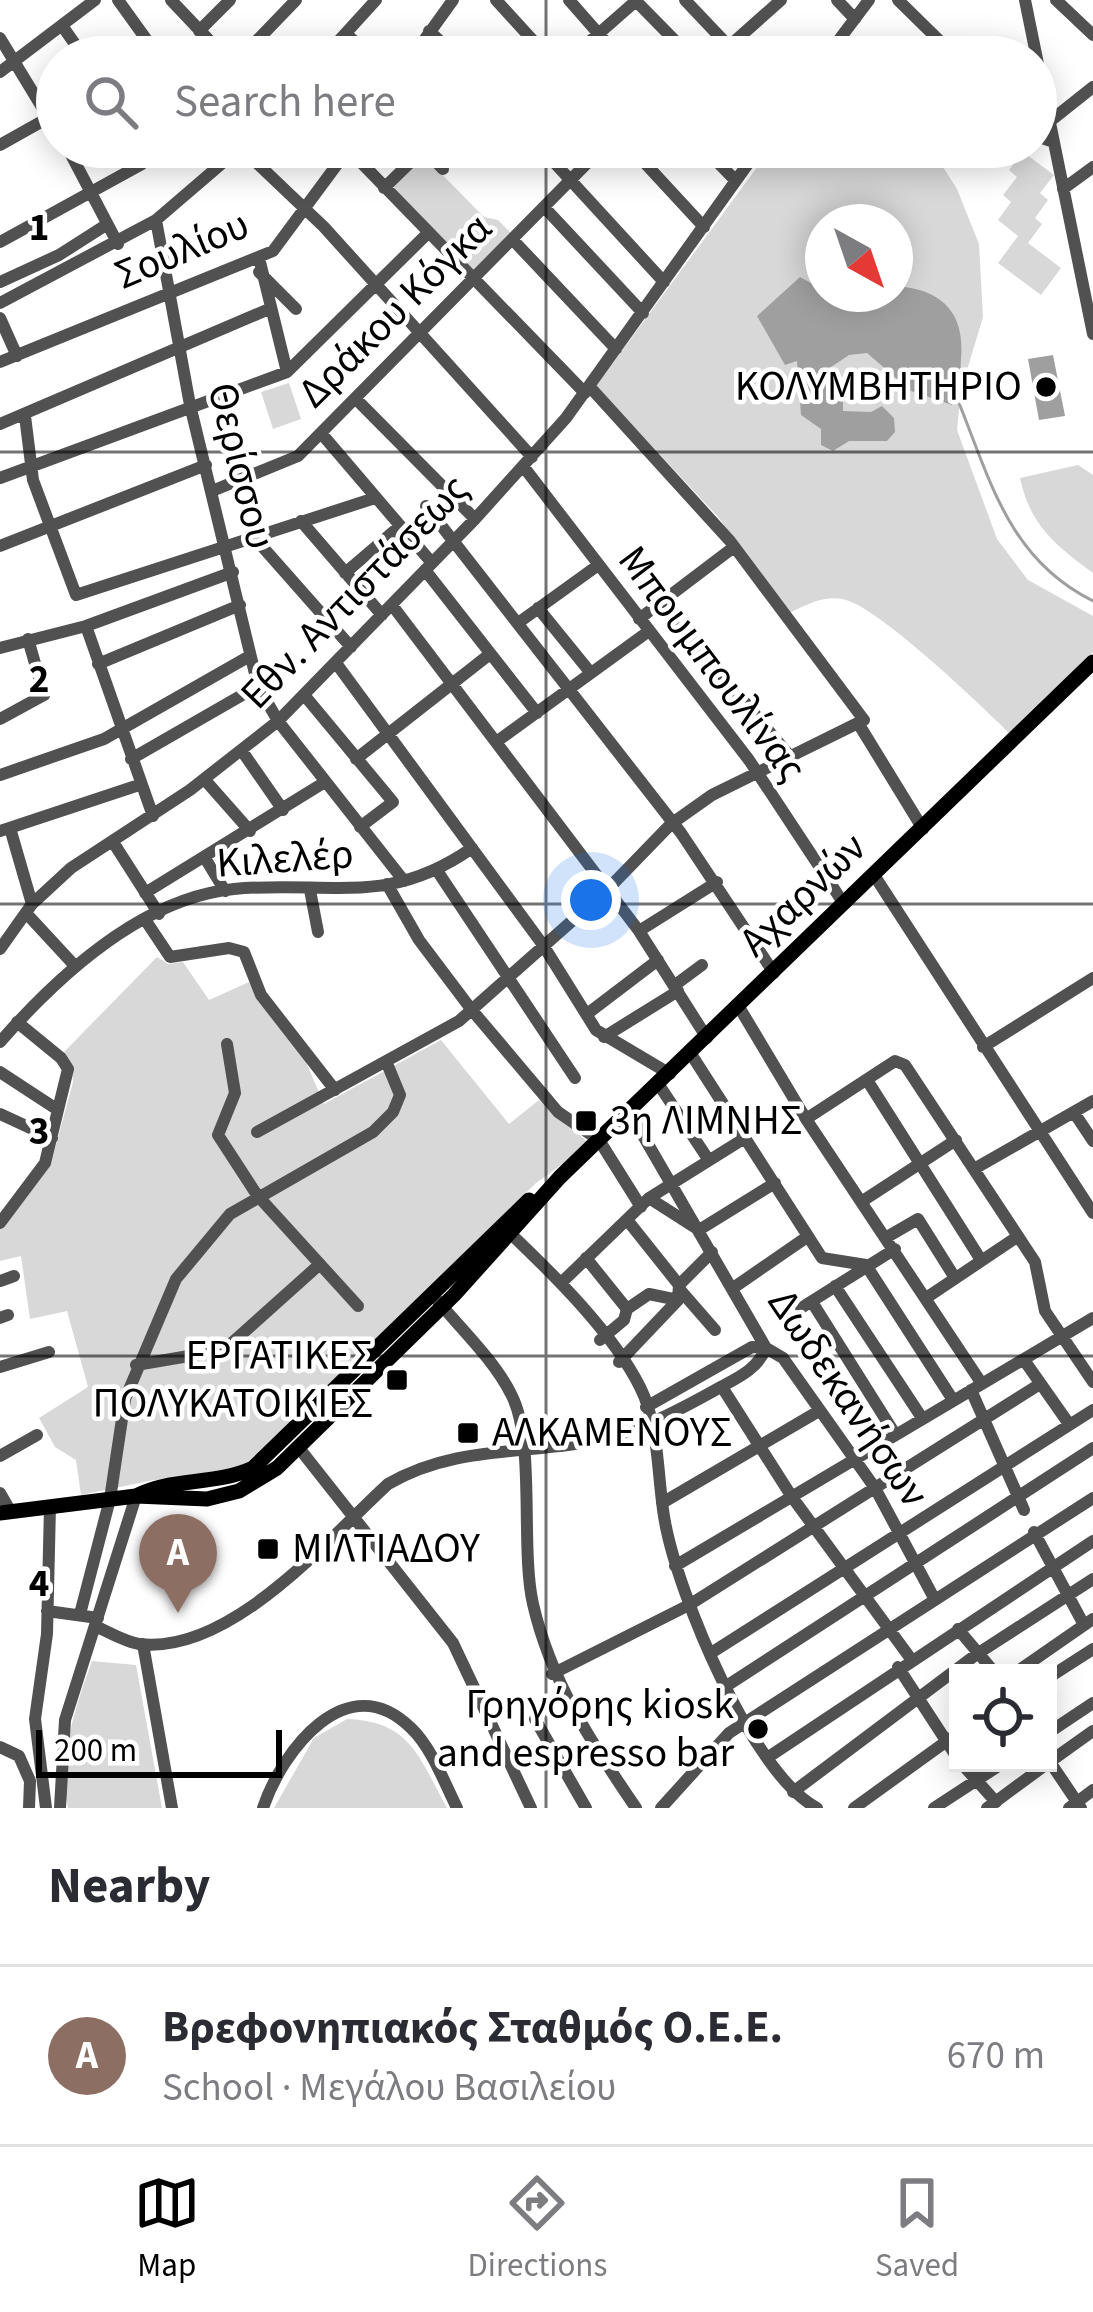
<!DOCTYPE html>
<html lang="en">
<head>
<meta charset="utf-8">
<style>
	:root { --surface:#fff; --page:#f2f2f3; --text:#2b2b33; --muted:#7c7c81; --line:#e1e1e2; --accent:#000 }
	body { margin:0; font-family:"Source Sans 3",sans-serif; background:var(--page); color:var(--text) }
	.controls { position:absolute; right:36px; bottom:36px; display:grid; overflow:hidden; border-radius:0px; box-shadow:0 6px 30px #0003 }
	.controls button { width:108px; height:108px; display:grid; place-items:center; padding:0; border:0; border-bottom:3px solid var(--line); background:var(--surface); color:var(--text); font:60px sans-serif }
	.compass { position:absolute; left:805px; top:204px; width:108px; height:108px; border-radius:50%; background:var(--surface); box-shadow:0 6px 30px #0003; rotate:140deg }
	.scale { position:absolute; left:36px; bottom:30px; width:246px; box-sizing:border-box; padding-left:12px; border:6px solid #000; border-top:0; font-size:33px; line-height:42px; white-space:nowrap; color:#000; -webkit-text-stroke:9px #fff; paint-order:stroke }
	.you { position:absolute; left:591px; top:900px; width:42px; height:42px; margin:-30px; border:9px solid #fff; border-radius:50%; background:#1a73e8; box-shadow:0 0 0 18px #1a73e833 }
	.badge { display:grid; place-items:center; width:78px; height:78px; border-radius:50%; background:var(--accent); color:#fff; font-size:39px; font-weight:700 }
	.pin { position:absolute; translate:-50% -99px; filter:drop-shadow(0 3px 6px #0008) }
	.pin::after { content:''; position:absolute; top:63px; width:42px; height:36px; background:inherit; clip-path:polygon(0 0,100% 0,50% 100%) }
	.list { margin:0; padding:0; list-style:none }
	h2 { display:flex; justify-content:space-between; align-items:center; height:156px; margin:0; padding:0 48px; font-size:51px }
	h2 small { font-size:39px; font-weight:400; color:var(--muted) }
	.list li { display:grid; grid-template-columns:78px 1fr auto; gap:36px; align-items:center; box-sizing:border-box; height:180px; padding:0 48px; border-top:3px solid var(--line) }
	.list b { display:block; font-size:45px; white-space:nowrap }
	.list p { margin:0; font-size:39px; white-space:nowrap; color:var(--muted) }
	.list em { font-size:39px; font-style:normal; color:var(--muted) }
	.icon { flex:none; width:66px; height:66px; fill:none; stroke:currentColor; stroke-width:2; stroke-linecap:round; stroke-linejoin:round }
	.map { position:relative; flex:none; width:1093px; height:1808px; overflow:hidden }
	.search { position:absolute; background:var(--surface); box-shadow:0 6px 30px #0003; left:36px; right:36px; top:36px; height:132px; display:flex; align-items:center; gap:30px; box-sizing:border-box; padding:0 42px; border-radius:66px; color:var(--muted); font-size:45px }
	.sheet { height:336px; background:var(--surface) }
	nav { display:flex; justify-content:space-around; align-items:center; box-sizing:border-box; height:168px; border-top:3px solid var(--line); background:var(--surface); font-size:33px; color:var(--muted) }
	nav a { display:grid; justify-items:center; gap:6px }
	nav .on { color:var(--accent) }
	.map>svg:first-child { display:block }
	.green { fill:#d8d8d8; fill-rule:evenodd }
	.water { fill:#9f9f9f }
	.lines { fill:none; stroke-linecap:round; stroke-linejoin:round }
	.stream { stroke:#9f9f9f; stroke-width:3 }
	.minor { stroke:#515151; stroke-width:12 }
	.major { stroke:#000; stroke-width:15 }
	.grid { fill:none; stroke:#000; stroke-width:3; stroke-opacity:0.55 }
	.poi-dot { fill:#000; stroke:#fff; stroke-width:4.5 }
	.labels { text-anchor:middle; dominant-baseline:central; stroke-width:9; stroke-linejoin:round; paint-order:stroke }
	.street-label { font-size:42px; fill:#000; stroke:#fff }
	.poi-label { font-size:42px; fill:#000; stroke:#fff; text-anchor:end }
	.grid-label { font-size:39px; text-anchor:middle; font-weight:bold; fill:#000; stroke:#fff; stroke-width:9; stroke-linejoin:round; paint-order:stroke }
</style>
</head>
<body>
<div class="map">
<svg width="1093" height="1808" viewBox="0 0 1093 1808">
	<rect width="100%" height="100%" fill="#fff"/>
	<path class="green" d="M772,147C798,147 834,140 859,148C895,158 893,163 931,148L957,189L979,244L983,317L961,390L957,430L997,539L1028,580L1093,616V652L1009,733C979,703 885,614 849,601C826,593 807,605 787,614L719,518L596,386ZM823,222H895V294H823Z
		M1023,152L1054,175L1040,193L1048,200L1035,218L1042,224L1028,243L1061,268L1041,295L998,263L1018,236L998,220L1011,202L1003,195L1017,177L1009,170Z
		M424,156L484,217L498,220L511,233L471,272L393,186Z
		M289,383L301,419L273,429L261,392Z
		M1078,465L1093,475V573C1055,545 1030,525 1020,478Z
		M157,957L168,964L183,962L209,1000L249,982L306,1062L324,1104L441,1040L509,1124L539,1100L590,1144L536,1183L308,1409L241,1468L215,1479L154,1480L81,1495L76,1460L55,1447L39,1418L88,1387L67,1311L30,1319L21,1256L0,1261V1228L51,1163L73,1082L72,1065L64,1052Z
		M92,1661L136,1665L162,1808H68C58,1760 75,1707 92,1661Z
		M347,1719C411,1721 419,1758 447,1808H274L314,1738Z"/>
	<path class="water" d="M800,277L838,298L895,294L897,286C943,290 965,313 961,359C960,376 961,391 952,405L911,391L867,353L849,355L828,369L825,384L843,399V411L871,412L882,406L894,418L895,432L887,441H849L833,451L821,445V429L801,415L797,361L785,365L757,316Z
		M1053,355L1065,416L1039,420L1028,359Z"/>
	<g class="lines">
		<path class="stream" d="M957,398C990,479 1008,559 1093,601"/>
		<path class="minor" d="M118,0L159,57
			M171,0L225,57
			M496,0L548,57
			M569,0L619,57
			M685,0L739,57
			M837,0L855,19
			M898,0L956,57
			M1025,0L1093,334
			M1056,0L1093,35
			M636,1L691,57
			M63,27L84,57
			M199,31L230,0
			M429,31L457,57
			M346,34L373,57
			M0,38L57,132
			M241,57L296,0
			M324,57L376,0
			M412,57L453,0
			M572,57L637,0
			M717,57L781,0
			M826,57L869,0
			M0,72L95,0
			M1049,122L1093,87
			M1036,136L1054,142
			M0,145L48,118
			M67,147L118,244
			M240,147L324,227L532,457
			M540,147L664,282
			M630,147L704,227
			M703,147L736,181
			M348,149L585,393
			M384,188L424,149L443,169
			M1063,189L1093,167
			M544,207L643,313
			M156,220L190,405L258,686L278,721L404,881
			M513,240L616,349
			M0,242L142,164L144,147
			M259,258L287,372
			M259,272L296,309
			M0,282L59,255L106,225
			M0,303L156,220L241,147
			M0,318L17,356
			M0,362L273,251L350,147
			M355,398L475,519
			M25,416L33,480L76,595L375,498
			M0,424L269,309
			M321,433L432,563
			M523,466L749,760L844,904
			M0,478L287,372L427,234
			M212,491L298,456L603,147
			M426,506L681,833L774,973
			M301,521L382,615
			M252,535L351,647
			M0,546L206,465
			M425,570L537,713
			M345,573L400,526
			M660,601L789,755
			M392,605L639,931L707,1038
			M538,608L590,672
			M639,619L734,547
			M518,623L597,566
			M86,626L153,816
			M0,648L86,626L233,572
			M336,663L543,945L596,1030L670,1074
			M98,664L240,605
			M305,696L393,802L360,827
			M0,719L44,695L28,639
			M858,723L923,829
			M496,742L649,631
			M242,751L283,810
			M131,759L258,686
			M356,759L490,654
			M0,775L104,739L248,657
			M205,780L250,831
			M10,828L32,904
			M0,831L139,785
			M113,842L159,914
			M205,858L225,891
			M438,872L575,1078
			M874,875L1093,1213
			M387,884L419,940L471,1009L558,1112L599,1140L641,1207
			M310,890L318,932
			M145,893L325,782
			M26,913L75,966
			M146,921L170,957L229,948L244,952L261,995L335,1090
			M639,931L717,882
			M0,949L32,904L71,868L190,790L278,721L475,519L566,418L760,147
			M675,985L702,965
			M739,1007L806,1119L895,1061L905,1065L1035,1262L1045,1311L1093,1382
			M587,1014L658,960
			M604,1037L678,991
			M0,1042C57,977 142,898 234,889C327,880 387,908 472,848
			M227,1044L235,1093L218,1135L257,1195L358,1306
			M983,1047L1093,978
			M691,1054L822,1258L866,1265L953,1400
			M0,1072L58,1110
			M867,1080L981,1260
			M659,1085L708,1159
			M630,1113L766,1348L783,1358L875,1488L934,1598
			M0,1114L52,1138
			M1075,1114L1093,1141
			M806,1119L982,1384
			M257,1132L459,1021L607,890L671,824L712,795L864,720L730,541L589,386
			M974,1169L1093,1101
			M649,1198L699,1230L775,1183
			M861,1202L956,1140
			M628,1221L679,1285
			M0,1223L45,1163L68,1069L61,1058L17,1022
			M510,1233C554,1275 613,1333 640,1387C660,1426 657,1480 665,1522C678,1594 752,1774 817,1808
			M887,1237L918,1219L955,1278
			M586,1258L627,1309L624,1320L600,1340
			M0,1281L14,1276
			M561,1283L649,1198L745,1138
			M835,1286L922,1418
			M733,1288L807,1237
			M681,1291L715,1330
			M926,1298L1017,1237
			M437,1300C461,1329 494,1360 511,1394C536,1440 520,1547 533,1604C551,1682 591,1742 636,1808
			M812,1302L895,1434
			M801,1308L895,1249
			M627,1309L649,1294L678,1300
			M0,1318L8,1315
			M1024,1360L1069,1424
			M619,1362L678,1300L679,1285L712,1252
			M136,1365L224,1350L320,1264
			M0,1367L49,1352
			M722,1387L792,1497L911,1659
			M971,1390L1024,1510
			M646,1407L752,1347L766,1348
			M299,1448L453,1643L531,1808
			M0,1456L37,1435
			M0,1493L11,1512
			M662,1503L819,1411
			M1034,1532L1084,1625
			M675,1566L1093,1318
			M47,1611L98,1618
			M80,1614L110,1499L125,1399L176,1279L230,1214L373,1132L393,1112L400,1095L386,1061
			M95,1626C109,1632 125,1642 139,1644C230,1655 327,1540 388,1484C451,1447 518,1454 588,1442C634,1434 676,1412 717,1389C737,1378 757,1370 766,1348
			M958,1629L995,1673
			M143,1644L172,1808
			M711,1653L1093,1410
			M898,1667L958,1759
			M1015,1673L1093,1619
			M552,1674L689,1605L1040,1384
			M1048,1678L1093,1649
			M728,1685L1093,1448
			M535,1719L586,1808
			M1048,1733L1093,1703
			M0,1747L19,1756L30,1781L29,1808
			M767,1758L1093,1541
			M1048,1759L1081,1808
			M961,1763L996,1802
			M1048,1763L1093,1731
			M793,1792L977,1654L1093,1579
			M46,1808L35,1719L47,1634L50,1506
			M60,1808L65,1720L136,1496
			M263,1808C282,1751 347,1665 411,1728C432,1748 444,1782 457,1808
			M661,1808L729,1733L1093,1498
			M854,1808L958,1733
			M934,1808L1003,1763
			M987,1808L1048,1763
			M1069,1808L1093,1790"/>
		<path class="major" d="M136,1496L207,1499L239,1491L277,1468L454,1295L560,1177L1093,662
			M0,1513L136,1496C172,1477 214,1486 253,1468L529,1200"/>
	</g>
	<path class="grid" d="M546,0V57M546,147V1808M0,452H1093M0,904H1093M0,1356H1093"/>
	<g class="poi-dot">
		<circle cx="1046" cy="387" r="12"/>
		<rect x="574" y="1109" width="24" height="24" rx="6"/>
		<rect x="385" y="1368" width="24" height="24" rx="6"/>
		<rect x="456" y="1421" width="24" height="24" rx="6"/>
		<rect x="256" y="1537" width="24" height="24" rx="6"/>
		<circle cx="758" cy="1729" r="12"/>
	</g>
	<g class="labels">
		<g class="street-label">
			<text transform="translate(182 250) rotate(-23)">Σουλίου</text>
			<text transform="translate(395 311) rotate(-45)">Δράκου Κόγκα</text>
			<text transform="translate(241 466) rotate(76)">Θερίσσου</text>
			<text transform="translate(355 592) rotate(-46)">Εθν. Αντιστάσεως</text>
			<text transform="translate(712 664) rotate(53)">Μπουμπουλίνας</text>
			<text transform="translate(285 859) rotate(-4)">Κιλελέρ</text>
			<text transform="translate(803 895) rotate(-44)">Αχαρνών</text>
			<text transform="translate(848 1398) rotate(56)">Δωδεκανήσων</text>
		</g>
		<g class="poi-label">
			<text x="1022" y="387">ΚΟΛΥΜΒΗΤΗΡΙΟ</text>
			<text x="610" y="1121" text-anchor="start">3η ΛΙΜΝΗΣ</text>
			<text x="373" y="1356">ΕΡΓΑΤΙΚΕΣ<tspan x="373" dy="48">ΠΟΛΥΚΑΤΟΙΚΙΕΣ</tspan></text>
			<text x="492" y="1433" text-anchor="start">ΑΛΚΑΜΕΝΟΥΣ</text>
			<text x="292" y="1549" text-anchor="start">ΜΙΛΤΙΑΔΟΥ</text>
			<text x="734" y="1705">Γρηγόρης kiosk<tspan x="734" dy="48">and espresso bar</tspan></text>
		</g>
	</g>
	<g class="grid-label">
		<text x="39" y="240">1</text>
		<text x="39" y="692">2</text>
		<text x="39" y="1144">3</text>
		<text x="39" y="1596">4</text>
	</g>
</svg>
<div class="controls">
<button><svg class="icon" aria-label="locate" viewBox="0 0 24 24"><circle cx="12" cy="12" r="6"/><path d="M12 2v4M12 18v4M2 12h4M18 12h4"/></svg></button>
</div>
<svg class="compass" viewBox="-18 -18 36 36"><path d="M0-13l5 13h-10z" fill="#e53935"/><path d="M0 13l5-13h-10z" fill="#7c7c81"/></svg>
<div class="scale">200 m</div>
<div class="you"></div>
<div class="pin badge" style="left:178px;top:1613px;background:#8d6e63">A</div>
<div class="search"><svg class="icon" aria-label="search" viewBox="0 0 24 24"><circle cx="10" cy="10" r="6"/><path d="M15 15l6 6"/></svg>Search here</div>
</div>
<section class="sheet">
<h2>Nearby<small></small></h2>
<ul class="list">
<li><span class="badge" style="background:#8d6e63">A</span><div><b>Βρεφονηπιακός Σταθμός Ο.Ε.Ε.</b><p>School · Μεγάλου Βασιλείου</p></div><em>670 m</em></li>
</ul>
</section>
<nav>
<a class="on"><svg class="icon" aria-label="map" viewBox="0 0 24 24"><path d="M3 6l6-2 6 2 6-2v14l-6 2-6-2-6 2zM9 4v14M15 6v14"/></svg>Map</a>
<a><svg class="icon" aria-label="directions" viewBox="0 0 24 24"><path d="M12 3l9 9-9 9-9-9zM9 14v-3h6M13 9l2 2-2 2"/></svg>Directions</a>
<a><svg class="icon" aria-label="saved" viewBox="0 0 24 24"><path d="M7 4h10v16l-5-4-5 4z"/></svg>Saved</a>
</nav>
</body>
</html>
